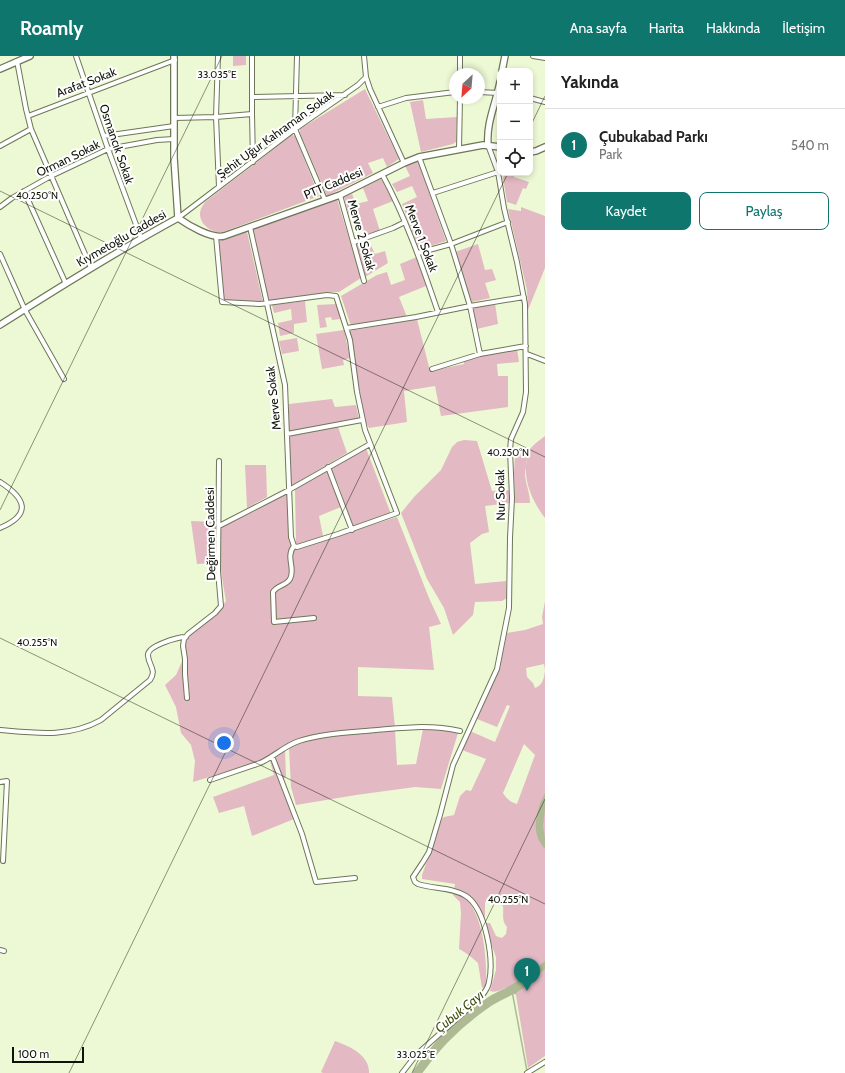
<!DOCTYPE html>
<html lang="tr">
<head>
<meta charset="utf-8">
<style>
	:root { --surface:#fff; --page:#f2f2f2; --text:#222; --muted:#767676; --line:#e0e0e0; --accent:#0f766e }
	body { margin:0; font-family:Cabin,sans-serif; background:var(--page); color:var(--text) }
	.controls { position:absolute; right:12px; top:12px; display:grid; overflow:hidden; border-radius:8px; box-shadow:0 2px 6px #0003 }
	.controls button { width:36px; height:36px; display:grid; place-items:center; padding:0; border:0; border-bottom:1px solid var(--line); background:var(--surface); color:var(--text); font:20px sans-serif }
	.compass { position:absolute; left:449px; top:12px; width:36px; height:36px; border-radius:50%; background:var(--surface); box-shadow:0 2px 6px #0003; rotate:206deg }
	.scale { position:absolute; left:12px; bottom:10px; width:72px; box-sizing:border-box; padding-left:4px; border:2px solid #101408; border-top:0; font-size:11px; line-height:14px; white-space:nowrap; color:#101408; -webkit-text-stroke:3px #fff; paint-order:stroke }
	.you { position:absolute; left:224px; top:687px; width:14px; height:14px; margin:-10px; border:3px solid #fff; border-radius:50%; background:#1a73e8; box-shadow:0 0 0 6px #1a73e833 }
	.badge { display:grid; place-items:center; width:26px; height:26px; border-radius:50%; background:var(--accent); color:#fff; font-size:13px; font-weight:700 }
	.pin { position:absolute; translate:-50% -33px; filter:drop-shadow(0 1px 2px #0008) }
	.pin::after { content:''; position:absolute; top:21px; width:14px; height:12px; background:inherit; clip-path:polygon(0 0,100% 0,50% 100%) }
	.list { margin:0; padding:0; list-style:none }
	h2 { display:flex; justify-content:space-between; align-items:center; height:52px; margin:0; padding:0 16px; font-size:17px }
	h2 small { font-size:13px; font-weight:400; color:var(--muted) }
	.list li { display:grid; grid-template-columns:26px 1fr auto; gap:12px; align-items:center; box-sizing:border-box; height:72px; padding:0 16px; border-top:1px solid var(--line) }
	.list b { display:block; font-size:15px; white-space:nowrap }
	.list p { margin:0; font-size:13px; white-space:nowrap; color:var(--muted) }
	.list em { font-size:13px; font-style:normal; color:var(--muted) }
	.actions { display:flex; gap:8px; padding:12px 16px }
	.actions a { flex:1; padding:9px 0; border:1px solid var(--accent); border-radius:8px; text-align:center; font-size:14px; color:var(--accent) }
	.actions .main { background:var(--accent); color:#fff }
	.icon { flex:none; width:22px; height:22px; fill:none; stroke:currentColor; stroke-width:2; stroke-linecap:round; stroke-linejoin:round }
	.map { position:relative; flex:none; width:545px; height:1017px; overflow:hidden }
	header { display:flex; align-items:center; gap:24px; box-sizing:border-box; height:56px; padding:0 20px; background:var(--accent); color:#fff }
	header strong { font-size:19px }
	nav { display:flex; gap:22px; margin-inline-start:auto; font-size:14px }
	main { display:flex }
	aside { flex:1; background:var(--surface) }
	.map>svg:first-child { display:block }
	.green { fill:#e3b9c4; fill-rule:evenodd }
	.water { fill:#adba93 }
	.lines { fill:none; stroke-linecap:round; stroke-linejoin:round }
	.stream { stroke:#adba93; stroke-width:1.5 }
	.river { stroke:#adba93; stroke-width:9 }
	.street-casing { stroke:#6d7757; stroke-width:6 }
	.secondary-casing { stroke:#6d7757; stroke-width:8 }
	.street { stroke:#fff; stroke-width:4 }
	.secondary { stroke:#fff; stroke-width:5.5 }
	.ticks { fill:none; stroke:#101408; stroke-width:1; stroke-opacity:0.45 }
	.labels { text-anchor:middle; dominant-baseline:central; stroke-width:4; stroke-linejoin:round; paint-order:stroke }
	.street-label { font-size:12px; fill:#101408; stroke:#fff }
	.water-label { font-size:13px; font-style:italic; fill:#3d4d0e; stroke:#fff }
	.ticks-label { font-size:10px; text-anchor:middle; fill:#101408; stroke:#fff; stroke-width:4; stroke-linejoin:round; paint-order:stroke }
</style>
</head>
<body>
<header>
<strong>Roamly</strong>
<nav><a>Ana sayfa</a><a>Harita</a><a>Hakkında</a><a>İletişim</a></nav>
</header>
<main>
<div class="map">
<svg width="545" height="1017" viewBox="0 0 545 1017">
	<rect width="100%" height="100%" fill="#edf9d5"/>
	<path class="green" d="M233,0H246V9L233,10Z
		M365,33L399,103L387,111L383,102L368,107L373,117L327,140L300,77V73Z
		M423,44L426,63L457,61L456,86L453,88L421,96L410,46Z
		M292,79L295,80L319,140L223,176C213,178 200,169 200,158C200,153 203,149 205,146Z
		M418,105L446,185L421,193L418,190L402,148L417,141L412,130L397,136L392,128L410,120L405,110Z
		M505,117H515L514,121L529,126L526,133L523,132L516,149L507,146L503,122Z
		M381,123L393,145L373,153L380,175L365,178L358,156L349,158L344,141L352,138L356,148L368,145L363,132Z
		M337,143L361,222L339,236H328L269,245L252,177L254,173Z
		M521,151L545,160V212L528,254L527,234L508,153L521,155Z
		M247,176L263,246L256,247L224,245L219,185Z
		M368,183L375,198L385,195L388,207L365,221L355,188Z
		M478,188L485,214L492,213L496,224L485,227L490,242L472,246L455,196Z
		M417,201L426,230L399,241L407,261L351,270L341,240L377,219L387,216L391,229L405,224L400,208Z
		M305,245L307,266L294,268V277L280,280L278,267L292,264L291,253L274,257L272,249Z
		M495,247L498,268L477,273L473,251Z
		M337,248L340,263L332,264L331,261L325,262L327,271L320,272L317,249Z
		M417,263L430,315L464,308L463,303L517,293L519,306L497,308L498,320H508V351L441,360L435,330L404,335L407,366L369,372L365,365L349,275Z
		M344,274L350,302L343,304L344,309L322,313L316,278Z
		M297,282L299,295L282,298L279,285Z
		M332,343L335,351L356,349L359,363L289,376V348Z
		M338,371L347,397L291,430L289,379Z
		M545,380V462C531,444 520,418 529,395C532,389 540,384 545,380Z
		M464,384L477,385L492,435L510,434V447L485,450L489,476L482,478L470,487L475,528L506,525L507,542L502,545L475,546L473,559L453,579L444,552L427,523L401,457L414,441L441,414L452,391L457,386Z
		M366,392L391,458L353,470L338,428L330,413L348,401Z
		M526,396C528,404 525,411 525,419C526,429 530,437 530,447H515L514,417L515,398Z
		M245,409H266L267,441L247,452Z
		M327,413L341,451L319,460L323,480L296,489L295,433Z
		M288,436L289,481L291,488L295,493L397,461L429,542L441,568L429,571L434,614L358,611V640L392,641L395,672L297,685L284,690L265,704L193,726L195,705L191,689L181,677L176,651L165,629L176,619L184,601L185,588L188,582L193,576L218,556L226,545C223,527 215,487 222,470Z
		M191,465L215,466V507L197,508Z
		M545,545V614L544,608L526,612L527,621L533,627L535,632C543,629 544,622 545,615V1000L528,1012L516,939L505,932C500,934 496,937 490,935L496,914V901L484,868L487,867H490L496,880L502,882L506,878L507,871C501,864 504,858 503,850L494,841H488L485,847V862L483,863L474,844L465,838V841C484,861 487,903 486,930L482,932L478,907C473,902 465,896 459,893L461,857L460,846L453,839L455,828L422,823V819L442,763L444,761L454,759L460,740L466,734L471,735L486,703L462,694L470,675L495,686L510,650L507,649L497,671L477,663L500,612L507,577L525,574L543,568L542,561ZM524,688L535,699L517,748C510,746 507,743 503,737Z
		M423,673H438L458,677L441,733L415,731L356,739L296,749L291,731L289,691C319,679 362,676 395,674L397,709L416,708Z
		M285,694L286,720L280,729L294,763L252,780L244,750L219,757L213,741L274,719L270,705Z
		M335,985C349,990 370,999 369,1017H323L321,1016Z"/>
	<path class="water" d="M545,737V753L543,770L545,782V793C542,789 538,784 537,779C533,766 539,748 545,737Z
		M545,905V913L515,938L510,933Z"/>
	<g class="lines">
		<path class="stream" d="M512,935L527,1015"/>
		<path class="river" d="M417,1017C436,989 461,965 489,946C499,939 511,936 521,928"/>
		<defs>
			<path id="street" d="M76,0L108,93L141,182
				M218,0L216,61L219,131
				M252,0V58L253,106
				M297,0L295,73L325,144
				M460,0V18
				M533,0L545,2
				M17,5L26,53L31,73L91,212
				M366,21L370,33L404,107
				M479,36L499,37
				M252,41L345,39
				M530,42L545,46
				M378,51L406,42L455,36
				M28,60L175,4
				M174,62L216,61L252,58
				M104,80L174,70
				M0,90L31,73
				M459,93L460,42
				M419,101L451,188L470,250L480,298
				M382,118C406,162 422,209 438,256
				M24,135L66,228
				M433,137L498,116L500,112
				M340,139L364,225
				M0,151L12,142L51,120L108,93L157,84L174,83
				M178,162L295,73L358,29L366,21L364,0
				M250,171L285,329L291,481L294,490
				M216,180L222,246L260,248L327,239L336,240L350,284L357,336L365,374L397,457L338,478L297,491L294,490
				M354,186L393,172L405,166
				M418,197L451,188L508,166
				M0,198L25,254L64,323
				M347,272L416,261L470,250L524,241
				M527,298L545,305
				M432,313L480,298L526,290
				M287,378L362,364
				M328,411L352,474
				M0,426C25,442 33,458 0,472
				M219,470L289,434L370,388
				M294,490C285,501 296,513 290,523C286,530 277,529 273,536L274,566L314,562
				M187,642L185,618V603L183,590L184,583L188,578L215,557L221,550L218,515L219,405
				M0,674C35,677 69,682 101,664L150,624C157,614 149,610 148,600C146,590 178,581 186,581
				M272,700L302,778L316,826L355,822
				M210,724L260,707C274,701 284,690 299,685C321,678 344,677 366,675C396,672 430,668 460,675
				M0,726L7,725L3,805
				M0,894L4,895
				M402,1017L416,999L480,942C484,937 488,933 489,926C494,904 486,853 466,840C452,831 433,833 418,828L415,826L413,821L423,806L429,796L440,759L453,709L497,613L509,552L510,482L512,442L510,394L511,383L523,356L526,336L525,248L517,206L504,152L498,116L488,89
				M527,1017L545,1006"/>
			<path id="secondary" d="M174,0V102L178,162
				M0,13L30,0
				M502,15L505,0
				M488,89C486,67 496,47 500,26
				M530,96L536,95L545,91
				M178,162C188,169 211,183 224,180L340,139L404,107L419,101L483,89L500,91
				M0,269C58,232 117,195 178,162"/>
		</defs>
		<use href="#street" class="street-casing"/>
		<use href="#secondary" class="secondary-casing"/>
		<use href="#street" class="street"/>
		<use href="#secondary" class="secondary"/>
	</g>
	<path class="ticks" d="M530,71L545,40M0,135L545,401M0,454L222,0M0,582L545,848M69,1017L508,117M412,1017L545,743"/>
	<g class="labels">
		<g class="street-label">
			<text transform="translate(86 26) rotate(-21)">Arafat Sokak</text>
			<text transform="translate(275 78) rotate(-36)">Şehit Uğur Kahraman Sokak</text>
			<text transform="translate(117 88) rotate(71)">Osmancık Sokak</text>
			<text transform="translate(68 102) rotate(-26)">Orman Sokak</text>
			<text transform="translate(333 127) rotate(-23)">PTT Caddesi</text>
			<text transform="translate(362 179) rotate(74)">Merve 2 Sokak</text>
			<text transform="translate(121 182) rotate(-30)">Kıymetoğlu Caddesi</text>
			<text transform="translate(422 182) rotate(69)">Merve 1 Sokak</text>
			<text transform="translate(273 342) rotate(-96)">Merve Sokak</text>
			<text transform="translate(500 439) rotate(-91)">Nur Sokak</text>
			<text transform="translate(210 478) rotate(-91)">Değirmen Caddesi</text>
		</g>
		<g class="water-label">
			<text transform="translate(459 955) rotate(-39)">Çubuk Çayı</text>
		</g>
	</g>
	<g class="ticks-label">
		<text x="217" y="22">33.035°E</text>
		<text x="37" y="143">40.250°N</text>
		<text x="508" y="400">40.250°N</text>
		<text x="37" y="590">40.255°N</text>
		<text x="508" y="847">40.255°N</text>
		<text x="416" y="1002">33.025°E</text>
	</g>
</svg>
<div class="controls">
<button>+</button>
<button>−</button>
<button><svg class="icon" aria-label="locate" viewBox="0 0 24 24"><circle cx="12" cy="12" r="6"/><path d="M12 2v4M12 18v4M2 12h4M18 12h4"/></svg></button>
</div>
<svg class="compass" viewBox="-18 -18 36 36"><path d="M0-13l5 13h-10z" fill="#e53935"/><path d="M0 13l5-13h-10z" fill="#767676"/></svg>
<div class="scale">100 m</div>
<div class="you"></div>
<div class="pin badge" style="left:527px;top:935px">1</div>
</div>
<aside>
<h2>Yakında<small></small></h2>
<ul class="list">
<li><span class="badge">1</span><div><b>Çubukabad Parkı</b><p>Park</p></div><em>540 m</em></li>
</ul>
<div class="actions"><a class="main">Kaydet</a><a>Paylaş</a></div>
</aside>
</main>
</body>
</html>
